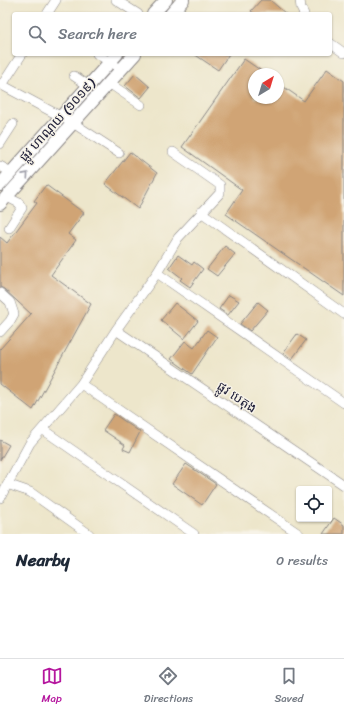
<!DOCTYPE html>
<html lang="en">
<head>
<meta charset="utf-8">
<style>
	:root { --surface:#fff; --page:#f2f2f3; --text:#1f2937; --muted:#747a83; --line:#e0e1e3; --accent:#b5179e }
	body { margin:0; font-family:Sriracha,"Noto Sans Khmer",sans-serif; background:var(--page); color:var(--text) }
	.controls { position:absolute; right:12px; bottom:12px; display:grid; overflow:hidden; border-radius:4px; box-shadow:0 1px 3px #0004 }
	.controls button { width:36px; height:36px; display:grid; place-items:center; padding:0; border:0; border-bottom:1px solid var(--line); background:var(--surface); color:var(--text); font:20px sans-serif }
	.compass { position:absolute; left:248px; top:68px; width:36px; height:36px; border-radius:50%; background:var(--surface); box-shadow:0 1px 3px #0004; rotate:38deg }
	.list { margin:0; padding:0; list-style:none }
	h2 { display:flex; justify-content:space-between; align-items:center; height:52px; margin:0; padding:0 16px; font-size:17px }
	h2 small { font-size:13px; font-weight:400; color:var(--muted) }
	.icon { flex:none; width:22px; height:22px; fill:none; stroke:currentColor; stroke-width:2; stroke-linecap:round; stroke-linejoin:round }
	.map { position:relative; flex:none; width:344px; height:534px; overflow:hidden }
	.search { position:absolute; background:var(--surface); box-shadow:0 1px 3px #0004; left:12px; right:12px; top:12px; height:44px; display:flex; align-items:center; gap:10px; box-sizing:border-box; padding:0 14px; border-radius:4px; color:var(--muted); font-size:15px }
	.sheet { height:124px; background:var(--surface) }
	nav { display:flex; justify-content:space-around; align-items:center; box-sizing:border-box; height:56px; border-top:1px solid var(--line); background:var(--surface); font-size:11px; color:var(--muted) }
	nav a { display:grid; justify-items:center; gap:2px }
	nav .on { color:var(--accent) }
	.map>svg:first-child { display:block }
	.building { fill:#d0a474 }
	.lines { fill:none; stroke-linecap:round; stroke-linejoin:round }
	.minor-casing { stroke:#888483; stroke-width:10 }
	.major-casing { stroke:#888483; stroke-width:14 }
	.minor { stroke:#fff; stroke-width:9 }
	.major { stroke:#fff; stroke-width:12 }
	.oneway { stroke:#9c9ca7 }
	.labels { text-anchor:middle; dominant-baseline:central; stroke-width:3; stroke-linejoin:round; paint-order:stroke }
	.street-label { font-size:13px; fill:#22223b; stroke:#f7f3e8 }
</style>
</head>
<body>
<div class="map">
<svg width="344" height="534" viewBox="0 0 344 534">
	<rect width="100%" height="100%" fill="#f7f3e8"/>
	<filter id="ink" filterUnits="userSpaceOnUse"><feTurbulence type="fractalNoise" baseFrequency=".025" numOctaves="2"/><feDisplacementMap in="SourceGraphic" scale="8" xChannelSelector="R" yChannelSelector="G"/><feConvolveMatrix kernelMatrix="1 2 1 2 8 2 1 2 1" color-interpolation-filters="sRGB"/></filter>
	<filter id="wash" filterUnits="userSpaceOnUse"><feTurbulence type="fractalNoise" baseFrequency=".012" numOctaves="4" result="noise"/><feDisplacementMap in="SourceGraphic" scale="16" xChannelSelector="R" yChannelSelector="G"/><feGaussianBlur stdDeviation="0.9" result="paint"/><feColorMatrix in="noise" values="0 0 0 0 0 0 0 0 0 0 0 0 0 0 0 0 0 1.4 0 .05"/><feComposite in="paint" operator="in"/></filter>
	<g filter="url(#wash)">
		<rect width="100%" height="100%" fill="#ede6cb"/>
		<g id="blocks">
			<path class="building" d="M261,0H270L286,14H255L251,11Z
				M194,54H229L218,70Z
				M244,59L266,74H254V98H278V83L304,101L327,69L344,81V296L226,214L242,190L182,147Z
				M135,74L150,87L141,98L125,86Z
				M130,152L157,173L138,209L105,184Z
				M46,185L84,213L68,234L76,240L51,275L91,304L33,410L0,384V349L31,314L4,289L0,287V237L7,243L37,203L34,201Z
				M225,246L235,254L217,276L207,269Z
				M178,255L192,265L194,262L203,269L190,287L180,280L182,278L169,268Z
				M229,295L239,301L228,315L219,309Z
				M258,302L268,310L250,331L240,324Z
				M175,303L198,321L184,339L161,320Z
				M207,330L217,337L192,374L171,359L185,341L194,348Z
				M297,334L306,340L292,359L283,353Z
				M114,414L140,432L130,452L123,449L125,445L103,430Z
				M0,440L9,445L0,460Z
				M186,464L216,484L202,505L172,484Z
				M334,518L344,525V534H323Z"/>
		</g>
	</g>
	<g filter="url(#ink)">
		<use href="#blocks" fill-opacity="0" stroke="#888483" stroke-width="1"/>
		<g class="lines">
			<defs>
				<path id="minor" d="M116,0L138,14
					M300,0L301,8L304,14
					M47,14L56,0
					M330,43L344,53
					M97,54L115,65
					M74,76L89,86
					M109,83L141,105
					M0,84L73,123L119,153
					M2,85L22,54
					M0,144L13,124
					M0,166L11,172
					M7,197L19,203L22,208L9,228
					M201,212L344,314
					M157,273L344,403
					M0,293L10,302L14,314L10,321L0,332
					M116,330L344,485
					M81,384L299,534
					M42,429L194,534
					M7,484L30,492L89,534
					M0,498L30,443L81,384L116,330L157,273L178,238L220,193V185L173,152"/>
				<path id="major" d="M153,14L166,0
					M171,14L183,0
					M0,185L117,54
					M0,204L135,54"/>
			</defs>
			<use href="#minor" class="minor-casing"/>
			<use href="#major" class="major-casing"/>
			<use href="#minor" class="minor"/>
			<use href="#major" class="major"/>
		</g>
		<defs><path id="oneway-chevron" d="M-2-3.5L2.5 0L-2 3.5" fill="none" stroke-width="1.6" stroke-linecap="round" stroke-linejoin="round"/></defs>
		<use class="oneway" href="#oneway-chevron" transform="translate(26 175) rotate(-48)"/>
	</g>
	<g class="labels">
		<g class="street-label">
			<text transform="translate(57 120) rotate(-48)">ផ្លូវ ហាណូយ (១០១៩)</text>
			<text transform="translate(237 397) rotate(34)">ផ្លូវ បេតុង</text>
		</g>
	</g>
</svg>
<div class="controls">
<button><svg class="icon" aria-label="locate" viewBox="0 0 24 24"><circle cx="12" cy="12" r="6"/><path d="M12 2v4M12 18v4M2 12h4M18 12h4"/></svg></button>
</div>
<svg class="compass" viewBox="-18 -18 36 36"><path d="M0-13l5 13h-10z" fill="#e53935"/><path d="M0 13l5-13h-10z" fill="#747a83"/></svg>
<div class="search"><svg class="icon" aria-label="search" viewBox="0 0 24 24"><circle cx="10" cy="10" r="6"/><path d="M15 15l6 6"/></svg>Search here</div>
</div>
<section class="sheet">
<h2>Nearby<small>0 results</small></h2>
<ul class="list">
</ul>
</section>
<nav>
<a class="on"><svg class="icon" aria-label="map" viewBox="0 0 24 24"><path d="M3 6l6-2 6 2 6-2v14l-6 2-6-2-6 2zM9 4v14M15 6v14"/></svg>Map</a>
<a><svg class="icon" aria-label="directions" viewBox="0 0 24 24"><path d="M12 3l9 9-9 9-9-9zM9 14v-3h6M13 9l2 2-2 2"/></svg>Directions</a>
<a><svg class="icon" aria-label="saved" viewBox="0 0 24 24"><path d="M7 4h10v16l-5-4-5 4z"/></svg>Saved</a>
</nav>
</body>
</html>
